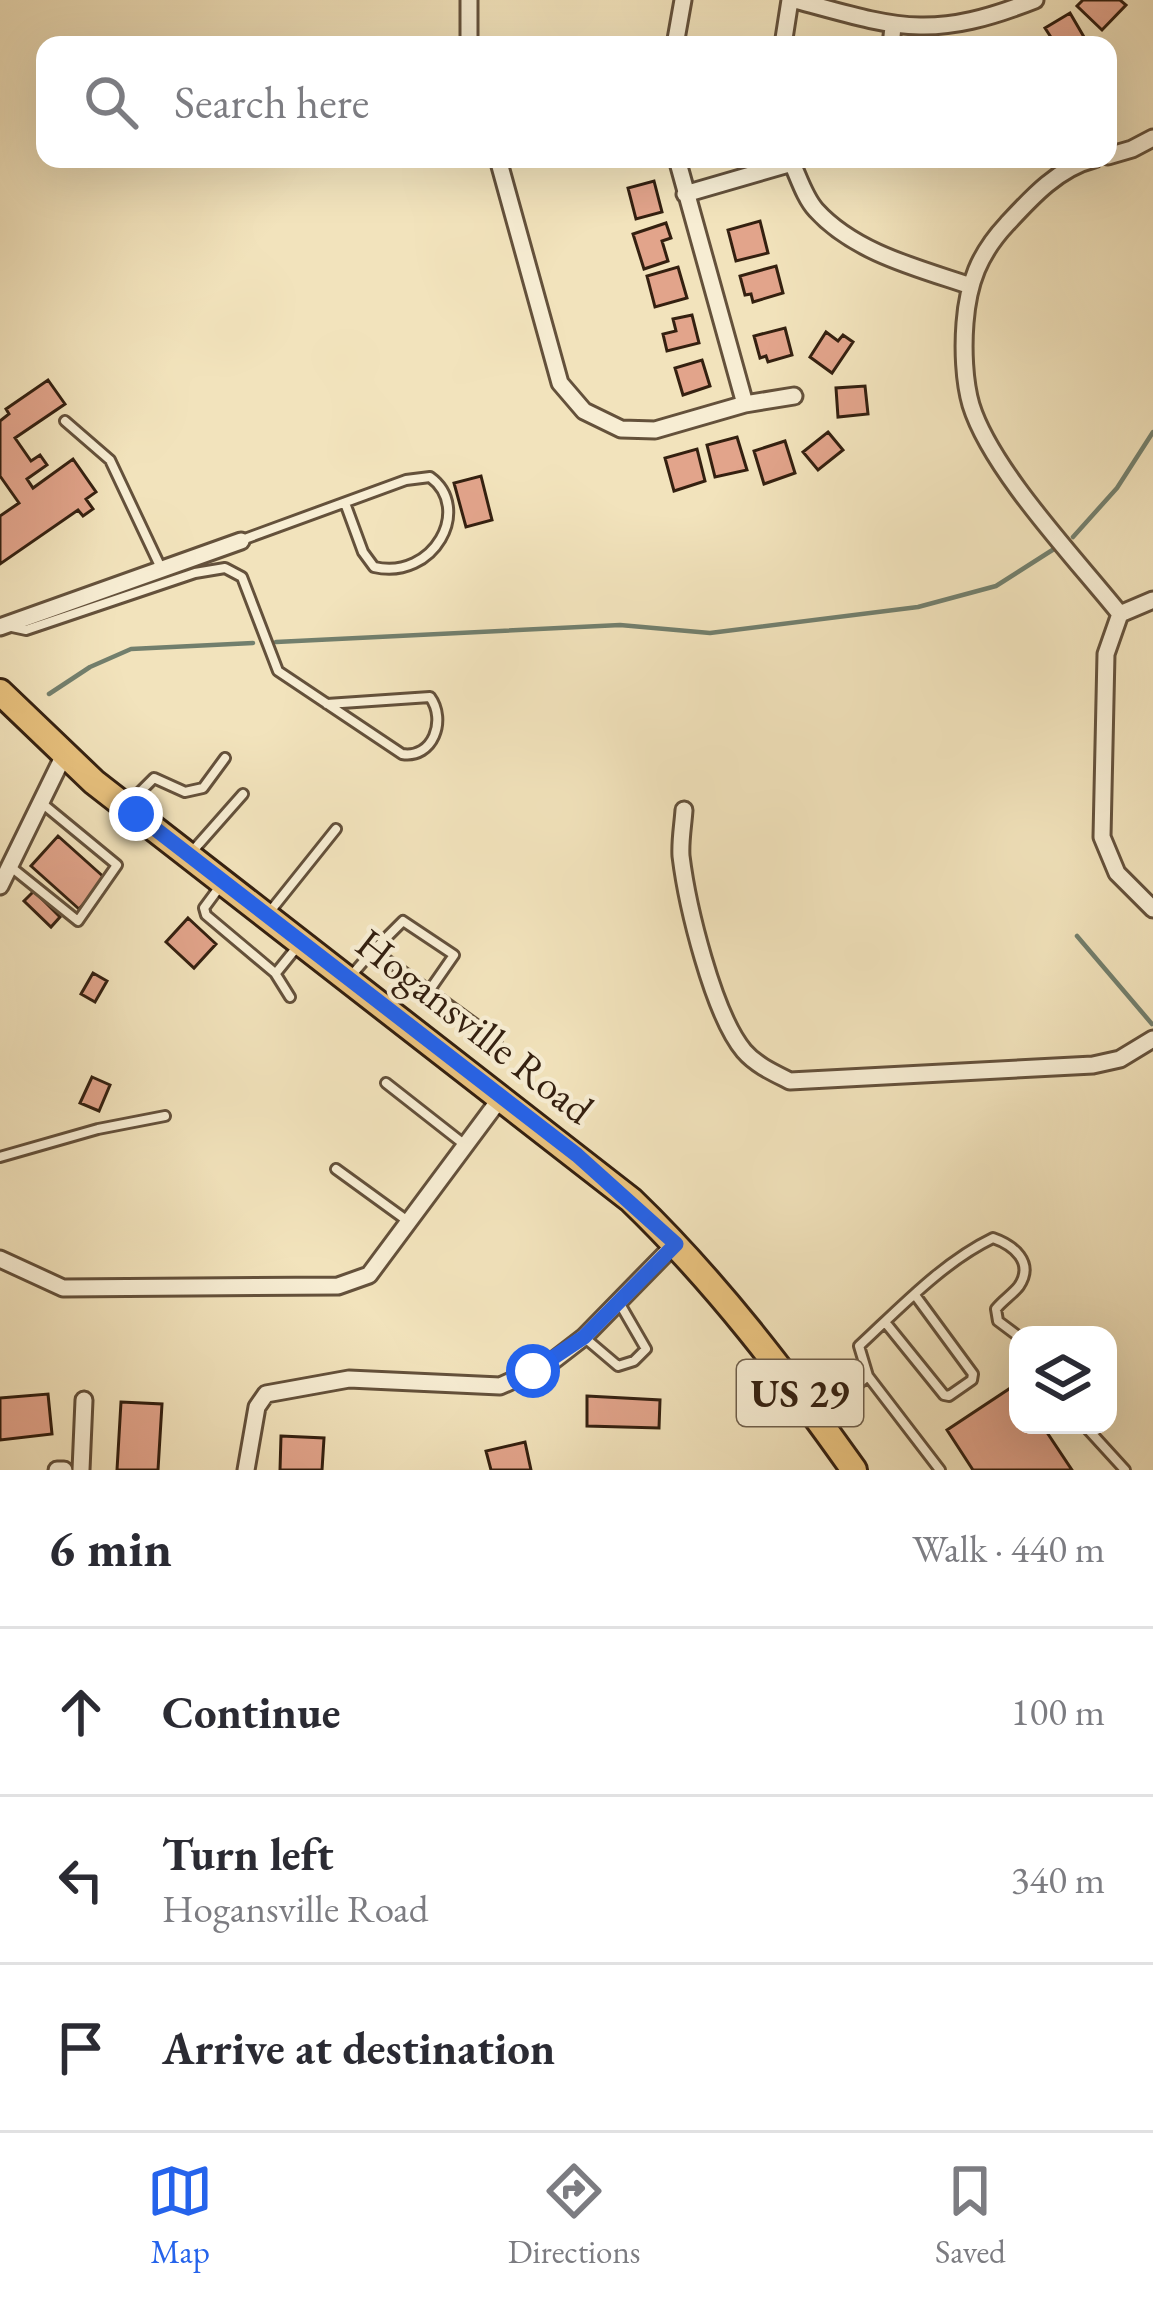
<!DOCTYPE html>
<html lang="en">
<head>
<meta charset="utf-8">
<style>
	:root { --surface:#fff; --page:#f2f2f3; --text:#2b2b33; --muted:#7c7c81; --line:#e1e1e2; --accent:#2563eb }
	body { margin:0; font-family:"EB Garamond",serif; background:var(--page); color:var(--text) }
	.controls { position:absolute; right:36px; bottom:36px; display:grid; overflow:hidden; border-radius:24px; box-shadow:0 12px 48px #0002 }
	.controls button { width:108px; height:108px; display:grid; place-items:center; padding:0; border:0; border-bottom:3px solid var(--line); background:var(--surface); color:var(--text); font:60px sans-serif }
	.stop { position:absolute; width:36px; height:36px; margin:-27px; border:9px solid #2563eb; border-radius:50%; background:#fff }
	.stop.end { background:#2563eb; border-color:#fff; box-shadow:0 3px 12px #0008 }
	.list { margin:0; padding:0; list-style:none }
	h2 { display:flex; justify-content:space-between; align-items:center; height:156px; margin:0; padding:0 48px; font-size:51px }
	h2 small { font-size:39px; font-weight:400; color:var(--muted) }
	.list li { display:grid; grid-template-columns:78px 1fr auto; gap:36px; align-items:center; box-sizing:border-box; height:168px; padding:0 48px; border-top:3px solid var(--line) }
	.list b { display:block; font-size:45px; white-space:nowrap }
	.list p { margin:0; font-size:39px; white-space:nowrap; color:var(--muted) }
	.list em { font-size:39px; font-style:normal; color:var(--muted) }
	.icon { flex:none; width:66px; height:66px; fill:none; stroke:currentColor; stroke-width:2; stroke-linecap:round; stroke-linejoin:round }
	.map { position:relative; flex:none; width:1153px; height:1470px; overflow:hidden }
	.search { position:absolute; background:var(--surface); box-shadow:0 12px 48px #0002; left:36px; right:36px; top:36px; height:132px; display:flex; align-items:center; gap:30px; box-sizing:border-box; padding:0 42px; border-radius:24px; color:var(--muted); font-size:45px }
	.sheet { height:660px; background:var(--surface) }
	nav { display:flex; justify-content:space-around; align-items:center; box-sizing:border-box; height:168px; border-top:3px solid var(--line); background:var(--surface); font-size:33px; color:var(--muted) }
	nav a { display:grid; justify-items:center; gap:6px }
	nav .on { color:var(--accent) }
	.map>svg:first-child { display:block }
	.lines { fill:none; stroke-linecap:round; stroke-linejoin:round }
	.stream { stroke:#727f6d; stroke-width:4.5 }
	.building { fill:#e2a48b; stroke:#342010; stroke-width:3 }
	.lane-casing { stroke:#64513b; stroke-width:14 }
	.street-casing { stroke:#64513b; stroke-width:21 }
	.primary-casing { stroke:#342010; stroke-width:30 }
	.lane { stroke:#f7edd3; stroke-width:8 }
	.street { stroke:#f7edd3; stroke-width:15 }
	.primary { stroke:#e9c27e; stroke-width:24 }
	.route { stroke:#2563eb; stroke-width:15 }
	.labels { text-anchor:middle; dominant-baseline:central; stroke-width:9; stroke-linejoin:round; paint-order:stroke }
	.shield { fill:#f7edd3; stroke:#6e5e4a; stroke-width:3 }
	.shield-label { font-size:39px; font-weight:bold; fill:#342010 }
	.street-label { font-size:42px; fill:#342010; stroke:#f7edd3 }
</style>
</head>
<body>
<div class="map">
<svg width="1153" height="1470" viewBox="0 0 1153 1470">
	<rect width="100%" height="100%" fill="#f2e3bc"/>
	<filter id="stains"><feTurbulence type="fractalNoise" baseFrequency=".00167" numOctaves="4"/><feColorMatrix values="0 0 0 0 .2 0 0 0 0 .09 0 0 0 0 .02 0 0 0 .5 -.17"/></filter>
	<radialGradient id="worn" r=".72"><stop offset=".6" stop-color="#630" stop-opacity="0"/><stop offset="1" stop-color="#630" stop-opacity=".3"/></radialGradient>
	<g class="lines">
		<path class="stream" d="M1073,537L1117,488L1153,432
			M276,642L620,625L710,633L918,607L996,586L1054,549
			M49,694L90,667L131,649L253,643
			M1077,936L1152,1024"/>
	</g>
	<path class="building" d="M1083,0H1120L1126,5L1102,30L1077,6Z
		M1070,13L1084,37L1070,45H1056L1045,28Z
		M654,181L662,212L636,219L628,188Z
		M760,221L768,253L736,261L728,230Z
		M666,223L671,238L662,241L668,261L644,269L633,234Z
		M776,266L783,293L753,302L751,294L745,295L740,276Z
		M678,267L687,298L655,307L647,276Z
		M692,315L699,343L667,351L663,334L676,331L673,319Z
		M785,328L792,355L768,362L766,356L760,358L754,336Z
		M826,332L838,341L843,335L853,342L832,373L810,357Z
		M702,360L710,386L683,395L675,368Z
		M48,380L65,404L15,438L31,461L40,455L47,465L27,479L33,488L73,459L96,492L86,499L93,509L83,516L78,510L0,564V516L19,503L0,476V421L9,414L6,409Z
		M865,386L868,414L838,417L836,388Z
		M828,432L843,450L818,470L803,452Z
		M737,437L747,470L715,477L707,445Z
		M785,441L795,473L764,484L754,451Z
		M697,449L705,481L674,491L665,458Z
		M481,476L492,520L466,527L454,483Z
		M58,836L106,879L79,909L31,866Z
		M34,891L60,917L51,927L24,901Z
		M188,918L216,944L194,968L166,942Z
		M93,973L107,981L95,1002L81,994Z
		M92,1077L110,1085L99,1111L80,1103Z
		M1015,1385L1018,1425H1042L1072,1470H973L947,1430Z
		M48,1394L52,1434L0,1440V1398Z
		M587,1396L660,1400L659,1428L587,1426Z
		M121,1402L162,1404L158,1470H117Z
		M281,1436L324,1438L322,1470H280Z
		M525,1442L531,1470H491L486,1451Z"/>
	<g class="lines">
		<defs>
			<path id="lane" d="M65,421L110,460L161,568
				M242,540L406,480L430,477C473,508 434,581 374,567L363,552L345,503
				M12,627L26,630L195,573L225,568L242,577L278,671L402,754C433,759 447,720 430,697L327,704
				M127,805L154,778L185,792L203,788L225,758
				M190,854L243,794
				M11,867L78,921L117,865L43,804
				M221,885L204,908L206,915L275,973L290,997
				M268,914L336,829
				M370,954L403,921L454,955L429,991
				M276,973L297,947
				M350,977L370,954L384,958L497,1040
				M386,1083L465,1145
				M0,1157L98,1129L165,1116
				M336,1169L409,1222
				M885,1322L944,1395L949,1396L972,1380L973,1374L915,1295
				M585,1338L618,1366L634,1361L646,1349L620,1304
				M818,1417L868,1376
				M1084,1425L1125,1470
				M940,1470L868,1376L859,1346C900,1308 943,1262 993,1238C1013,1245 1035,1262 1019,1286C1013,1294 1002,1301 996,1309L998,1321L1018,1336"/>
			<path id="street" d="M469,0V45
				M795,0C898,28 931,41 1035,0
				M675,45L683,0
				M783,45L790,0
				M891,45L893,27
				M1108,156L1132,149L1153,138
				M498,159L560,383L584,411L621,429L655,430L745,404L794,396
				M677,159L745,404
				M790,159C798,175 804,197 816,210C854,252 917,268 968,285
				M1094,159C1058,168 1031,198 1007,224C979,254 968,283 965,323C963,348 964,381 971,405C991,470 1076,559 1120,614
				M685,194L792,163
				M1153,600L1120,614L1106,654L1102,837L1117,873L1153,909
				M0,627L241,541
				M684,810C683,825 680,841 681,856C687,905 713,1014 744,1051C756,1065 774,1073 790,1081L1093,1065L1120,1059L1153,1039
				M0,886L64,755
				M0,1259L63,1288L338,1286L369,1275L502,1096
				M57,1470H64
				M81,1470L84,1400
				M246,1470L257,1407L266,1394L349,1379L500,1386L549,1364L584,1337L676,1243"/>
			<path id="primary" d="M0,692L94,782L631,1200C716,1282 786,1374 854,1470"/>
		</defs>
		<use href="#lane" class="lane-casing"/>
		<use href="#street" class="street-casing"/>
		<use href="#primary" class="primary-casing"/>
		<use href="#lane" class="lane"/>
		<use href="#street" class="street"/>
		<use href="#primary" class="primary"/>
	</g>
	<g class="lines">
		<path class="route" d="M136,814L577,1155L676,1244L584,1337L533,1371"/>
	</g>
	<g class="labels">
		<rect class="shield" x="737" y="1360" width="126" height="66" rx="9"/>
		<g class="shield-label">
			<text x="800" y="1393">US 29</text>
		</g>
		<g class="street-label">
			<text transform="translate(475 1026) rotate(38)">Hogansville Road</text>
		</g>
	</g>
	<rect width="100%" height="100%" filter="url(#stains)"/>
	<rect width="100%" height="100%" fill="url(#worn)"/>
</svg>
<div class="controls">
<button><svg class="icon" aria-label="layers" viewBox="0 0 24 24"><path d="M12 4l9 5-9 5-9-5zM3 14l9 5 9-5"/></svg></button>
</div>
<div class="stop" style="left:533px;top:1371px"></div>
<div class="stop end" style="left:136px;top:814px"></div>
<div class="search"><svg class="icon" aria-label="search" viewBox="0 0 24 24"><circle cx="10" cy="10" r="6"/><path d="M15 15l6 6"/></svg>Search here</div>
</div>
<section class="sheet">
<h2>6 min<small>Walk · 440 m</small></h2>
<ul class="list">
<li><svg class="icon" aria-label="ahead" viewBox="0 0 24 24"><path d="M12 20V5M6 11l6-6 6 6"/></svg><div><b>Continue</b></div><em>100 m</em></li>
<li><svg class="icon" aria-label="left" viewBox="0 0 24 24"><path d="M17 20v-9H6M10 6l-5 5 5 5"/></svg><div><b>Turn left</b><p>Hogansville Road</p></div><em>340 m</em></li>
<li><svg class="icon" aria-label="arrive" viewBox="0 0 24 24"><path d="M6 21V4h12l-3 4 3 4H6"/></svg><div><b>Arrive at destination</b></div></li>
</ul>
</section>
<nav>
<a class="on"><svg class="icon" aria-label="map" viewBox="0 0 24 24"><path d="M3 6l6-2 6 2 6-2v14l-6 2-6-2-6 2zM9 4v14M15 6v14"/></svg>Map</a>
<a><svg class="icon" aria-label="directions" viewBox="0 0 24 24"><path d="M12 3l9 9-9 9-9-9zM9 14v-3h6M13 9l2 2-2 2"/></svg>Directions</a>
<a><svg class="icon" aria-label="saved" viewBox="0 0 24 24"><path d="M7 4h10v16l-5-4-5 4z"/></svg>Saved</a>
</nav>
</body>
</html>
